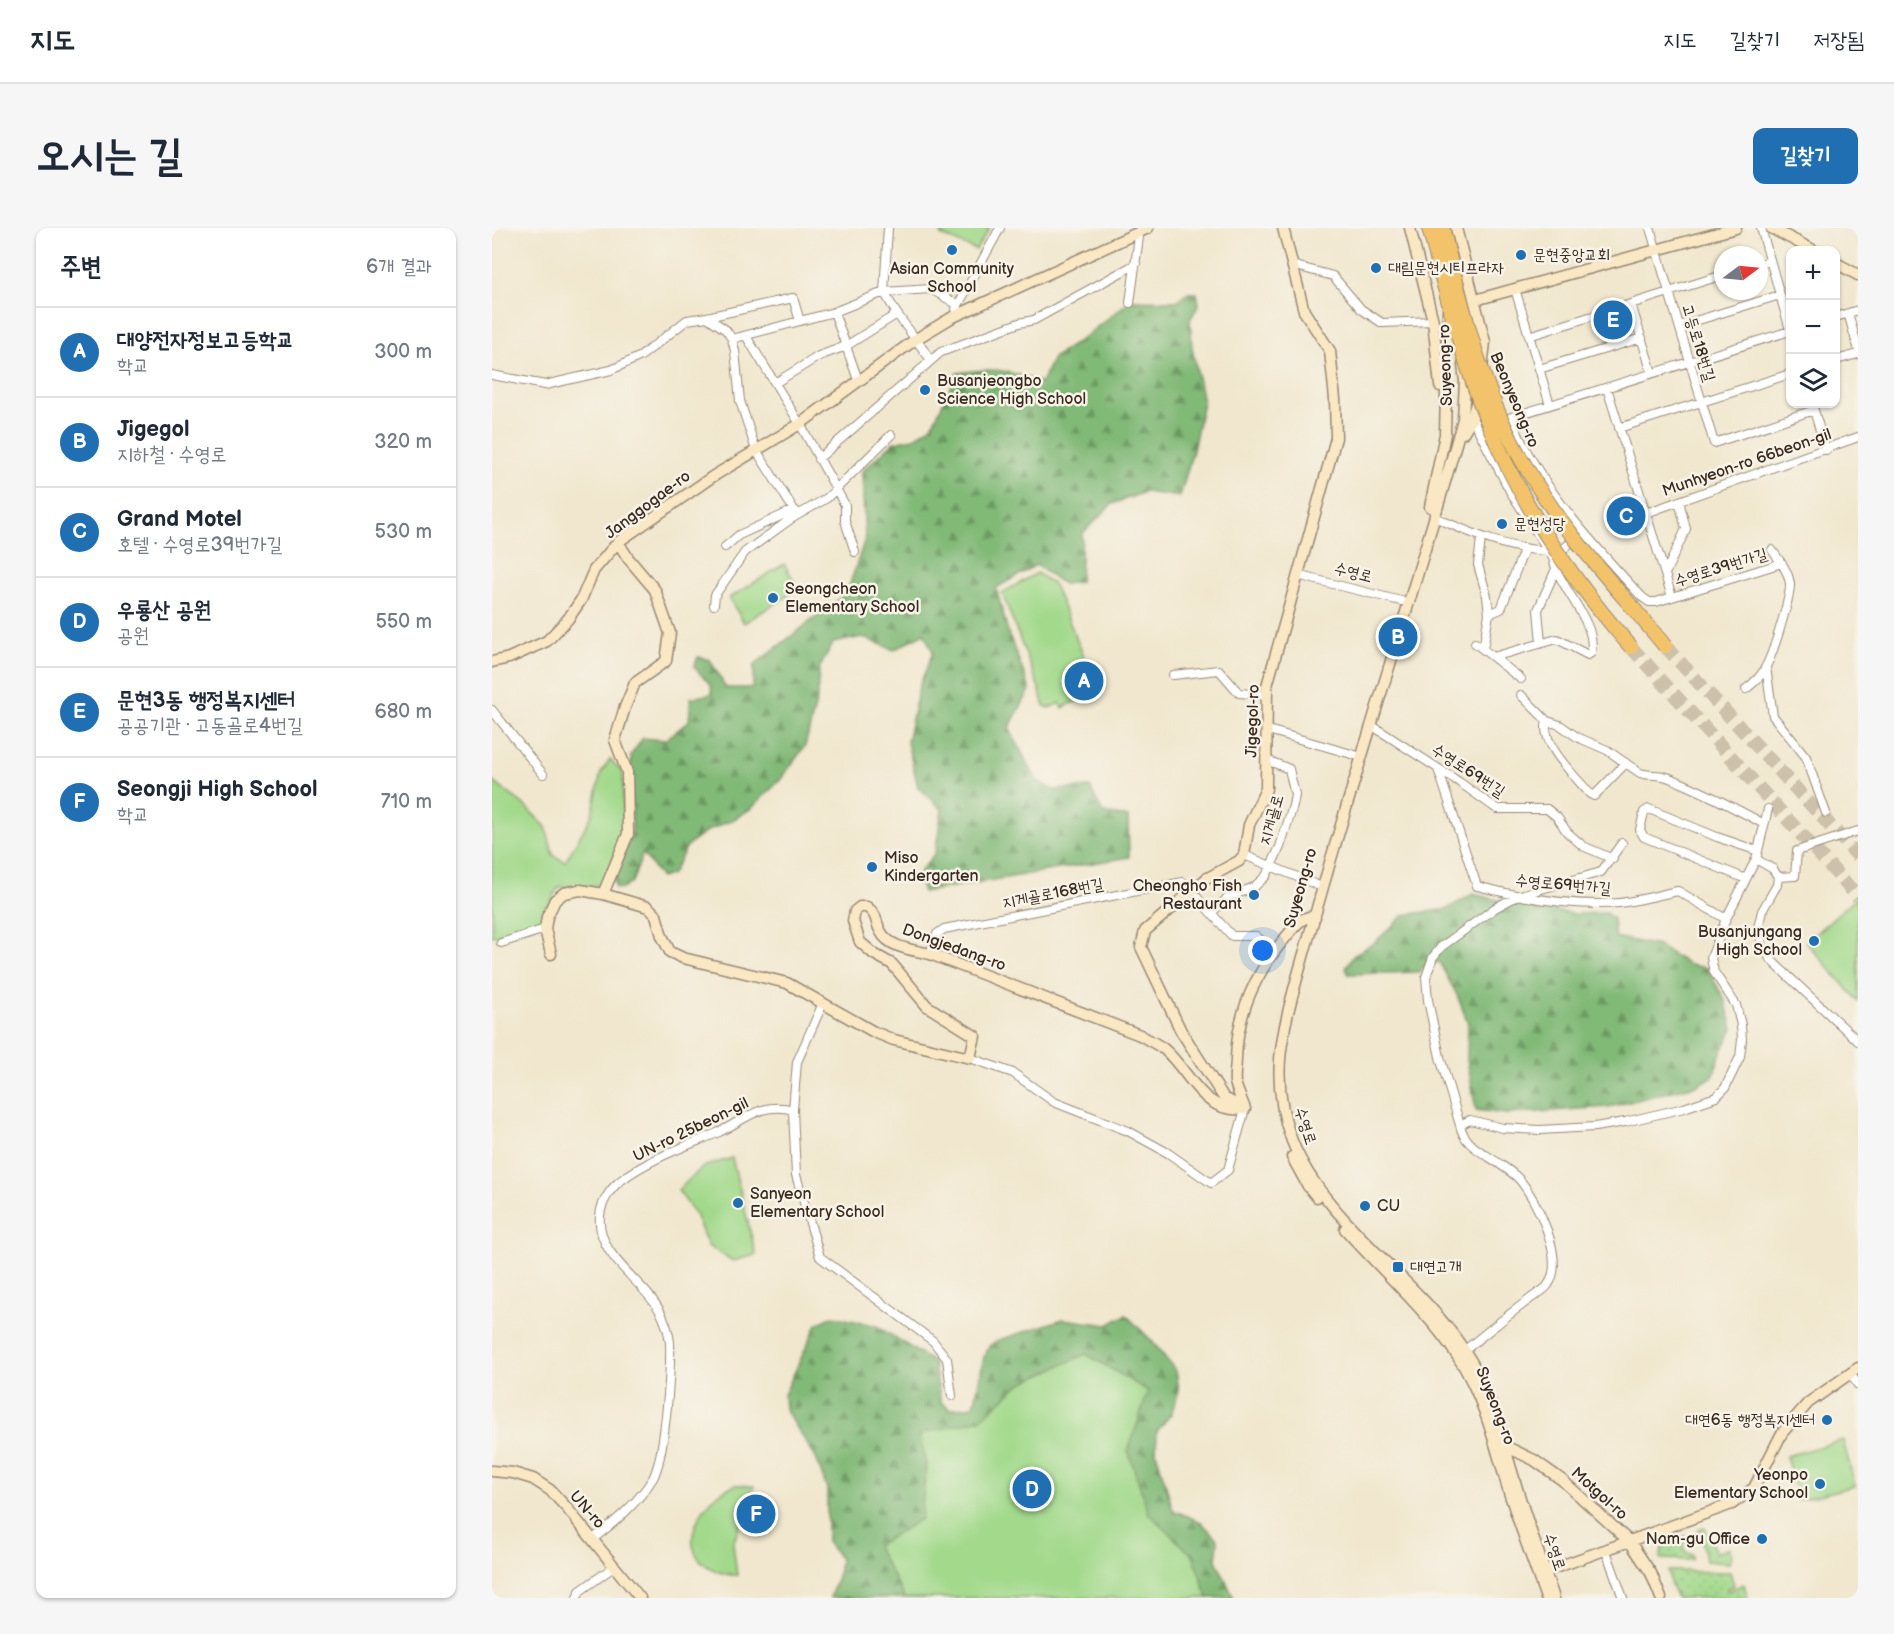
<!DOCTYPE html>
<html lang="ko">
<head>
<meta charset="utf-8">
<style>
	:root { --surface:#fff; --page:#f6f6f7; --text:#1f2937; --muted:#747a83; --line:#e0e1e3; --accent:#1f6fb2 }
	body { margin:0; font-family:"Balsamiq Sans","Poor Story",sans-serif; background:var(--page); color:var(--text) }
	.controls { position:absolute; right:18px; top:18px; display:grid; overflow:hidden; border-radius:12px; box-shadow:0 2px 4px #0004 }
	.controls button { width:54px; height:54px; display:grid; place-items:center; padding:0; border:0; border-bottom:2px solid var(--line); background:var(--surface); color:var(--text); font:30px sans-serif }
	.compass { position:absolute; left:1222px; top:18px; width:54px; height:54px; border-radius:50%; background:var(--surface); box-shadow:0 2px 4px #0004; rotate:74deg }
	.you { position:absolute; left:771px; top:723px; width:21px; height:21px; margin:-15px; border:4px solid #fff; border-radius:50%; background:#1a73e8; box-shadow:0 0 0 9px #1a73e833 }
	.badge { display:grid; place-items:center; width:39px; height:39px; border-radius:50%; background:var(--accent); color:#fff; font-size:20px; font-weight:700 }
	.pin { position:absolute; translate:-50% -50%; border:3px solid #fff; box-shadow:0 2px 6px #0006 }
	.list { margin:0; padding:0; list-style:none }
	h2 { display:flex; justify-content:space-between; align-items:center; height:78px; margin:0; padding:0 24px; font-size:26px }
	h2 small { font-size:20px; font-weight:400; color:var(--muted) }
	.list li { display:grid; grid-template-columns:39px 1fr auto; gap:18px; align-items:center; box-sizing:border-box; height:90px; padding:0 24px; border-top:2px solid var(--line) }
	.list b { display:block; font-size:22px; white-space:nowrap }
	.list p { margin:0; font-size:20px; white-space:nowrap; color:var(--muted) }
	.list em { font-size:20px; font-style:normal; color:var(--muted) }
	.icon { flex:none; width:33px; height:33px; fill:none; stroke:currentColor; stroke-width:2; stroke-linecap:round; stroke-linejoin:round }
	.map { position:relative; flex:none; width:1366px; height:1370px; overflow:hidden; border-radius:12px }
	header { display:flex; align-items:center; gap:36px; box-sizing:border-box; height:84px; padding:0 30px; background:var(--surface); border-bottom:2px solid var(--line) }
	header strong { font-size:28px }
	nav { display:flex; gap:33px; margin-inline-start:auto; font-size:21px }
	.intro { display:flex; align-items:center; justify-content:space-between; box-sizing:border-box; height:144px; padding:0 36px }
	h1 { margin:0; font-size:42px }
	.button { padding:15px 27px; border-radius:12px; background:var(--accent); color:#fff; font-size:21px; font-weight:700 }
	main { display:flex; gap:36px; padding:0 36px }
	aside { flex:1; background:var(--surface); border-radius:12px; box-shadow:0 2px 4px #0004 }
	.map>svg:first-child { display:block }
	.grass { fill:url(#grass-dots); stroke:#6e8254; stroke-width:1.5 }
	.forest { fill:url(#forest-firs); stroke:#5e724a; stroke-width:1.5 }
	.green { fill:#a2d98b; stroke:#6e8254; stroke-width:1.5 }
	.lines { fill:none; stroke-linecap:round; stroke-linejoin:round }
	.highway-tunnel { stroke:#cdc1ab; stroke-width:14; stroke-dasharray:14 7; stroke-linecap:butt }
	.street-casing { stroke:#968876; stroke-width:10 }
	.secondary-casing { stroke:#968876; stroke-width:13 }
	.street { stroke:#fff; stroke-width:8 }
	.secondary { stroke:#fae7c3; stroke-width:10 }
	.highway-bridge-casing { stroke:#968876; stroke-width:16; stroke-linecap:butt }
	.highway-bridge { stroke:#f2c36a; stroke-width:14 }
	.poi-dot { fill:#1f6fb2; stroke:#f7f3e8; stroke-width:2 }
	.labels { text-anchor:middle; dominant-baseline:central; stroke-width:5; stroke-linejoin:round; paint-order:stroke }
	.poi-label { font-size:16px; fill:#3b2a1e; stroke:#f7f3e8; text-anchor:start }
	.street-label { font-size:16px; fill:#3b2a1e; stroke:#f7f3e8 }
</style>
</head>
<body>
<header>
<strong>지도</strong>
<nav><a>지도</a><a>길찾기</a><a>저장됨</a></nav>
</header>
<div class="intro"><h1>오시는 길</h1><a class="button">길찾기</a></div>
<main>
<aside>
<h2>주변<small>6개 결과</small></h2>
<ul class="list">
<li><span class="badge">A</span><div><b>대양전자정보고등학교</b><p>학교</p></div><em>300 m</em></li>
<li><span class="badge">B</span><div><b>Jigegol</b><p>지하철 · 수영로</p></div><em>320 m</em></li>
<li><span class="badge">C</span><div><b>Grand Motel</b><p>호텔 · 수영로39번가길</p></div><em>530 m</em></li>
<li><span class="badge">D</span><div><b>우룡산 공원</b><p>공원</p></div><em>550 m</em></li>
<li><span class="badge">E</span><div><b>문현3동 행정복지센터</b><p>공공기관 · 고동골로4번길</p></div><em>680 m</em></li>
<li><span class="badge">F</span><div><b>Seongji High School</b><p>학교</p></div><em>710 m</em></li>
</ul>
</aside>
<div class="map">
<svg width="1366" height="1370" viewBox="0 0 1366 1370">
	<defs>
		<pattern id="grass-dots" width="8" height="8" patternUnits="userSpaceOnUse" patternTransform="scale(1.5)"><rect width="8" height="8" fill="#a2d98b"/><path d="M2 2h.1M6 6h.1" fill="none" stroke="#8cba78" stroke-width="1.8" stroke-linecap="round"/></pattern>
		<pattern id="forest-firs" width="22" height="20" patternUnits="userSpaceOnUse" patternTransform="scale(1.5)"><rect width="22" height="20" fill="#81b977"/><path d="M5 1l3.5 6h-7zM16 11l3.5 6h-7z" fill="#6b9761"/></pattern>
	</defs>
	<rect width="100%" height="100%" fill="#f7f3e8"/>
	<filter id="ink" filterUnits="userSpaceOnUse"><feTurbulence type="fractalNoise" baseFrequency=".0167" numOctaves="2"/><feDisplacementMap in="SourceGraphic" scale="12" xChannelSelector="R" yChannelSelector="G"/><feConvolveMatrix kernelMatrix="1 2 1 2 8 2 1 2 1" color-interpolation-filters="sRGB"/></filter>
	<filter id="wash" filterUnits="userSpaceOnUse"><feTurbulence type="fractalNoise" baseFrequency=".008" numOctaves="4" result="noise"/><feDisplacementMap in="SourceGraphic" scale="24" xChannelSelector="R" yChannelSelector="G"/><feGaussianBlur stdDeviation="1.35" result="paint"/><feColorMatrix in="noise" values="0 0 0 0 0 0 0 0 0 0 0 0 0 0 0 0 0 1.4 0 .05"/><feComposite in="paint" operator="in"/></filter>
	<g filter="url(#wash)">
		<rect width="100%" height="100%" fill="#f1e7ce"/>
		<path class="grass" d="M1213,1299L1224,1325L1237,1320L1240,1327L1237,1335L1214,1333L1211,1314L1206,1302Z
			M1194,1308L1195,1311L1191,1317C1192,1323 1194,1325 1200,1327V1332L1169,1331L1170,1319Z
			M1176,1343L1238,1344L1242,1357L1235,1360L1236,1363L1252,1356L1256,1370H1185L1179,1358Z"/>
		<path class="forest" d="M696,65H705L707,76L698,92L700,120L711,174L701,222L688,269L653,264L620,276L590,306L588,354L571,356L544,337L504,360L516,404L538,462L517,500L545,553L562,562L598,559L611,585L636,589L637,629L431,664L425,648L443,625L450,581L426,559L415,514L427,459L441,424L432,405L402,422L370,409L341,415L327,441L325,471L313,518L289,551L260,580L242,591L215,603L195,618L180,646L169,650L151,625L140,654L130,661L124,660L121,652L140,604L139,527L151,510L173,512L197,493L199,470L220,466L219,457L202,439L206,429L218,432L234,460H261L262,437L355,365L373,311L370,243L402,214L422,210L440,198L465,145C502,139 514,141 549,155L561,130L590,111L639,72L685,73Z
			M981,666L1019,675L1081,686L1114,685L1121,691L1123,709L1167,718L1197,737L1215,740L1233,772L1241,801L1228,827L1221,849L1204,857L1117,879L1015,886L984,882L975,831L976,795L965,767L947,734L934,736L928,744L856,746L854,739L862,727L882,715L912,687L955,681Z
			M634,1087L659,1112L684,1143L687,1163L679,1186L665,1203L664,1224L681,1282L709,1294L726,1312L724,1332L742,1370H338L347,1342L348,1331L335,1314V1261L324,1230L293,1181L292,1167L325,1096L341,1088L385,1098L441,1134L449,1174L458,1181L482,1178L492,1129L498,1117L507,1112L571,1091L616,1097Z"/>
		<path class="green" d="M451,0H498L484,22L449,7Z
			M292,336L307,361L252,395L237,370Z
			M545,345L562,357L595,436L594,444L587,448L595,467L571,480L568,475L557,480L552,478L547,460L510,365Z
			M118,531L131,545V606L111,657L67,659C59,669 56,683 49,692C38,704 15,705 0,708V553L30,575L54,599L61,627L73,634L100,587L109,545Z
			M1366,668V773L1314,714Z
			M240,930L264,1027L241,1033L216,1018L203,986L186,962L211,939Z
			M594,1126L656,1163L636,1223L657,1286L701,1328L716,1370H413L384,1318L429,1291L434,1237L428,1206L489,1191L528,1156Z
			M1351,1212L1363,1258L1306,1272L1294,1228Z
			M244,1257L262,1258L241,1316L245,1347C234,1347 227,1345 218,1340C179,1318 214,1265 244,1257Z"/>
	</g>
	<g filter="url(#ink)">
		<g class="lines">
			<path class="highway-tunnel" d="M1173,418L1366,628
				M1139,419L1366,669"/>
			<defs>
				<path id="street" d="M396,0L392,64L405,86L439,132
					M1158,0L1222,215L1322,182
					M1269,0L1298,102
					M1267,36L1278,33
					M800,37L841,48L869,81L890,95L941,93
					M1023,61L1058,177
					M638,75L648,1
					M1139,76L1160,145
					M464,81L508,0
					M342,84L366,152
					M1356,85L1366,120
					M215,89L301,70L308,93
					M1344,89L1366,82
					M1187,98L1288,67
					M254,108L308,196L353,277V293L363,324
					M1037,108L1231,47
					M240,111L342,84L392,64L439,61L466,77
					M1344,132L1366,126
					M1047,141L1150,110
					M0,147L53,157L119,142L149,128L195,92L215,89L234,102L240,111L243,123L248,173L264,222L302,282
					M283,155L327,128L354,118L405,86
					M1115,160L1180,369
					M1320,176L1334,222
					M980,190L1018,263L1061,330L1085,309
					M1127,200L1298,146
					M326,231L449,124L527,95L542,92L644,36
					M1154,285L1366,209
					M942,289C979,305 1014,321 1056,323
					M989,310L986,337L995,368L997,386L991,421
					M233,319L247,307L302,282L304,283
					M1290,335L1164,374H1157L1150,369C1104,320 1042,253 1019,189L1298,103
					M1173,346L1194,301L1187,273
					M805,347L909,373
					M222,377L223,367L253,324L299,291L335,270L399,207
					M997,386L1009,381L1032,322
					M983,415L1001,429L1065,411L1096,427L1099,425C1106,394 1067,361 1061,330
					M1049,415L1046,382L1063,343
					M1001,429L1029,451
					M1274,439L1281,488L1314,529L1334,585
					M681,447L727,442L747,465L775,467
					M1254,461C1262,455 1269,449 1273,440C1281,427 1299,368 1298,355C1296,342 1287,332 1280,322
					M1029,467L1055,493L1068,497L1085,509L1115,522L1148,545C1157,548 1166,546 1175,549C1209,562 1241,579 1272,596
					M0,482L51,546
					M1055,493C1047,515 1085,550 1098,566L1102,568L1134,535
					M879,497L967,554L1005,581H1055L1065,589L1075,604L1091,618L1121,631
					M776,502L863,527
					M946,541L985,658C1031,670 1080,679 1127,675C1146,673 1166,667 1186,663L1234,691
					M752,627L825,657
					M1264,631L1281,641L1286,649L1285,657L1270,683L1266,700L1271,721L1283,736L1366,813
					M1286,649L1303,648L1305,623L1366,603
					M1254,651L1152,609L1148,602L1152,584L1157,581L1225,609L1266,623
					M720,684L737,669L762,659L774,648L788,619L801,578L803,567L797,541L775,532
					M9,715L53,701
					M438,726L445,706L452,701L691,654L740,708H764L782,723
					M331,775L305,834L301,882L304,947L328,1029L441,1113L455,1131L460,1168
					M478,830L521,845L562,874L636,903L676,925L719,955L736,942L753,881
					M968,897L948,829L936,772L934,749L941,729L949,719L1003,680L1025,668L1109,644L1130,615
					M973,1122C994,1105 1016,1087 1038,1071C1044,1066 1052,1063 1056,1057C1074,1032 1045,972 1027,951C1022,946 1015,941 1009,937C993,925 972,918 968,897L978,892L1011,900L1047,902L1103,899L1133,894L1192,880L1224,869L1233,860L1248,829L1250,812L1249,797L1244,777L1222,744L1219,730L1234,691L1264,631L1276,581
					M1358,1145L1366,1157
					M101,1311C124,1293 146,1275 161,1250C173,1229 179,1141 178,1115C177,1105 174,1095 169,1085C152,1052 104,1029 108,988C109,975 118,961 128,953C157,931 192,919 225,905C241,898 254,887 270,882C281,879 291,879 301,882
					M1114,1323L1131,1370
					M85,1370L88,1363L123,1338"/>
				<path id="secondary" d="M918,0L941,93L948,158
					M964,0L993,114L990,140
					M1279,0L1321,22
					M1344,35L1366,47
					M983,72L1244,0
					M971,137L973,153L971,191C930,338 882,484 839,631C829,666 819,701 809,736C800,768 791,799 788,831C786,859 790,887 800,913C832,994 924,1049 972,1122C998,1160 1008,1204 1021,1247C1033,1289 1048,1329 1062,1370
					M971,205L980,190L986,167
					M938,279L953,206L956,80
					M0,434L17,430L55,413L76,391L89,372L102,342L126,314L220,249L308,196L424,111L459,90L656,0
					M111,666L136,606L135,544L123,512L133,479L143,455L174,433L178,405L163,362L136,330L126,314
					M59,726L53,701L55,689L63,672L72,665L88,662L111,666L156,679L164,687L170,708L178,724L191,730L295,755L382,804L402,812L478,830L483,808L435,778L400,736L382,726L368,714L361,693L363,683L368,679H375C387,689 382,692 389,704C397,720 422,722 438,726L648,807C656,812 666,816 673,822C700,846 710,886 753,881
					M753,881L732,870L689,803L649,719L653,703L714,651L747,633L752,627L757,597L774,561L775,458L844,210L843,171L838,123L812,83L791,0
					M753,881C750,872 745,863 743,854C742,847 744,838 744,831C745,785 764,744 794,709C802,700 809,687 823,689
					M800,929L816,958L825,969
					M853,1001C890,1043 935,1082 966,1129C992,1169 1003,1216 1016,1261C1028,1298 1041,1334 1054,1370
					M1011,1217L1042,1232L1070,1252L1138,1314L1159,1345L1169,1370
					M0,1243L21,1245L41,1251L58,1262L74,1279L148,1370
					M1049,1345L1240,1276L1262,1260L1290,1205L1316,1175L1366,1140"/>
			</defs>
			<use href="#street" class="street-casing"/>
			<use href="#secondary" class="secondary-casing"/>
			<use href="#street" class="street"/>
			<use href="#secondary" class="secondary"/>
			<defs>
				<path id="highway-bridge" d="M937,0C954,64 970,131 995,192C1028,276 1080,352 1139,419
					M951,3C972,87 992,172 1038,246C1075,308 1127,362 1173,418"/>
			</defs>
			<use href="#highway-bridge" class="highway-bridge-casing"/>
			<use href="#highway-bridge" class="highway-bridge"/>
		</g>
	</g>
	<g class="poi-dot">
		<circle cx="460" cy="22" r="6"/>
		<circle cx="1029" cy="27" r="6"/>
		<circle cx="884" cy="40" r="6"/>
		<circle cx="433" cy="162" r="6"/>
		<circle cx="1010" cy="296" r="6"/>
		<circle cx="281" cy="370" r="6"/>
		<circle cx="380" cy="639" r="6"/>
		<circle cx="762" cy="667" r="6"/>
		<circle cx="1322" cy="713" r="6"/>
		<circle cx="246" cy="975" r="6"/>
		<circle cx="873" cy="978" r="6"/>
		<rect x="900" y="1033" width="12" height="12" rx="3"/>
		<circle cx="1335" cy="1192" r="6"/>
		<circle cx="1328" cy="1256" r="6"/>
		<circle cx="1270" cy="1311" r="6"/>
	</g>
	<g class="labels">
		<g class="poi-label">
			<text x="1041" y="27">문현중앙교회</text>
			<text x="896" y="40">대림문현시티프라자</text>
			<text x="460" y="41" text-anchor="middle">Asian Community<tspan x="460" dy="18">School</tspan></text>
			<text x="445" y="153">Busanjeongbo<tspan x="445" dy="18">Science High School</tspan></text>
			<text x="1022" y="296">문현성당</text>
			<text x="293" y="361">Seongcheon<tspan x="293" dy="18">Elementary School</tspan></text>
			<text x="392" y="630">Miso<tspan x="392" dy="18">Kindergarten</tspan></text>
			<text x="750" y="658" text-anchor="end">Cheongho Fish<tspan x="750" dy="18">Restaurant</tspan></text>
			<text x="1310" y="704" text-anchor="end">Busanjungang<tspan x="1310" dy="18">High School</tspan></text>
			<text x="258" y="966">Sanyeon<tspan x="258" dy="18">Elementary School</tspan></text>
			<text x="885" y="978">CU</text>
			<text x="918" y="1039">대연고개</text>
			<text x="1323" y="1192" text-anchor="end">대연6동 행정복지센터</text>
			<text x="1316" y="1247" text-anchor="end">Yeonpo<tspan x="1316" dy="18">Elementary School</tspan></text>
			<text x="1258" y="1311" text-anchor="end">Nam-gu Office</text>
		</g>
		<g class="street-label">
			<text transform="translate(1206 115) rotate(73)">고등로18번길</text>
			<text transform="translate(954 137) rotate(-92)">Suyeong-ro</text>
			<text transform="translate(1022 172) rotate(67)">Beonyeong-ro</text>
			<text transform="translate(1255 235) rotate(-19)">Munhyeon-ro 66beon-gil</text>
			<text transform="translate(156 277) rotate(-37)">Janggogae-ro</text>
			<text transform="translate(1229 340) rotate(-17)">수영로39번가길</text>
			<text transform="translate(861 345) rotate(14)">수영로</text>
			<text transform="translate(761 493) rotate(-88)">Jigegol-ro</text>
			<text transform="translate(976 543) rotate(33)">수영로69번길</text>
			<text transform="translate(780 592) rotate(-74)">지게골로</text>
			<text transform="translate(1071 657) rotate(5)">수영로69번가길</text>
			<text transform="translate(809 660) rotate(-74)">Suyeong-ro</text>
			<text transform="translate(561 666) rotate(-11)">지게골로168번길</text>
			<text transform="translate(462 720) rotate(20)">Dongjedang-ro</text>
			<text transform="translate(813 898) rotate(72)">수영로</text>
			<text transform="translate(199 902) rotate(-26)">UN-ro 25beon-gil</text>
			<text transform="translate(1003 1178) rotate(69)">Suyeong-ro</text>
			<text transform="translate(1107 1266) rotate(42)">Motgol-ro</text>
			<text transform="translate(95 1282) rotate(49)">UN-ro</text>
			<text transform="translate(1062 1324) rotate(71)">수영로</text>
		</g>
	</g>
</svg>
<div class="controls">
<button>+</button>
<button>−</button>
<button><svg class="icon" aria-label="layers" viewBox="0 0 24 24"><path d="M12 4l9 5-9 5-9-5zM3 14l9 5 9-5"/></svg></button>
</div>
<svg class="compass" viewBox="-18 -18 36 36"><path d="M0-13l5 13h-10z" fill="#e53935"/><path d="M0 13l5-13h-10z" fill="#747a83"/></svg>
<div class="you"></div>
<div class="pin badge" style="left:592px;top:453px">A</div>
<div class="pin badge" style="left:906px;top:409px">B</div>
<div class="pin badge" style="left:1134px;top:288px">C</div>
<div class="pin badge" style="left:540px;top:1261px">D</div>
<div class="pin badge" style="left:1121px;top:92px">E</div>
<div class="pin badge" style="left:264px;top:1286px">F</div>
</div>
</main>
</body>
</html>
